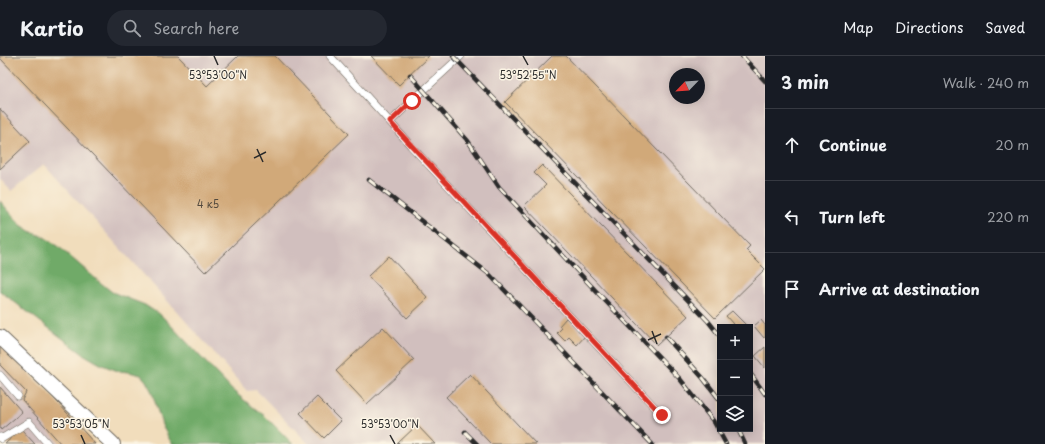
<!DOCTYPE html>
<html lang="en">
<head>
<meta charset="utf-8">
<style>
	:root { --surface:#171b24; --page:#242831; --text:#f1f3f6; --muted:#9ea1a6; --line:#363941 }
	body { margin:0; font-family:"Playpen Sans",sans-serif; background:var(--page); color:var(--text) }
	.controls { position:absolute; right:12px; bottom:12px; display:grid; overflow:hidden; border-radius:0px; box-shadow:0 2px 10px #0003 }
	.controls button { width:36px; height:36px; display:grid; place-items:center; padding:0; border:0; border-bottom:1px solid var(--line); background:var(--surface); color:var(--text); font:20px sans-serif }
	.compass { position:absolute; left:669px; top:12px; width:36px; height:36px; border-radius:50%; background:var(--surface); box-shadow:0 2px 10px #0003; rotate:245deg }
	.stop { position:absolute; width:12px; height:12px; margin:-9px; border:3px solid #d93025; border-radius:50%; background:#fff }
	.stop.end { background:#d93025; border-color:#fff; box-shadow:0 1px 4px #0008 }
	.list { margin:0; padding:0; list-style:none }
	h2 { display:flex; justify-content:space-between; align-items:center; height:52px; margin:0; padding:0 16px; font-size:17px }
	h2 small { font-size:13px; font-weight:400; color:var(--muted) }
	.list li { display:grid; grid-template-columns:26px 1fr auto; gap:12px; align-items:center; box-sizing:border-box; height:72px; padding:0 16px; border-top:1px solid var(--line) }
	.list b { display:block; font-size:15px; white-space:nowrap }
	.list em { font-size:13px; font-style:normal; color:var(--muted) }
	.icon { flex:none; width:22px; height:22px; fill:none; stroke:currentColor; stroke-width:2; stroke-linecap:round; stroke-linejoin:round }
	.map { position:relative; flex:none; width:765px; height:388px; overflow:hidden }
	header { display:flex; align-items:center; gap:24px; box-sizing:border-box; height:56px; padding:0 20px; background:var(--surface); border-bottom:1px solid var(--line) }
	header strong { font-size:19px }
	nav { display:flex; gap:22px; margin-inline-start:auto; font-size:14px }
	.search { width:280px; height:36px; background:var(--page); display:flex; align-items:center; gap:10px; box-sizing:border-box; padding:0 14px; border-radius:22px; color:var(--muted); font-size:15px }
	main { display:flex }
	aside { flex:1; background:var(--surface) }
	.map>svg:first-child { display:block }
	.industrial { fill:#d1bfbe; fill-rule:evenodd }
	.forest { fill:#6faa68; stroke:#4d6a4a }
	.building { fill:#d1a979 }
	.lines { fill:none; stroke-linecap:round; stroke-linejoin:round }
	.service-casing { stroke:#70695e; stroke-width:8 }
	.minor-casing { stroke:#70695e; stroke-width:16 }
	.service { stroke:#fff; stroke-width:7 }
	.minor { stroke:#fff; stroke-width:14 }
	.rail-casing { stroke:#2b2b2b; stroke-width:4.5 }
	.rail { stroke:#fcf5e5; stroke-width:3; stroke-dasharray:9; stroke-linecap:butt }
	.route { stroke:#d93025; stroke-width:5 }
	.ticks { fill:none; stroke:#2b2b2b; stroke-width:1.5 }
	.labels { text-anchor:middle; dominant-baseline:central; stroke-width:3; stroke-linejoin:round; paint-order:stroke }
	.number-label { font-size:10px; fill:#544a3e }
	.ticks-label { font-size:10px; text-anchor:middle; fill:#2b2b2b; stroke:#fcf5e5; stroke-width:3; stroke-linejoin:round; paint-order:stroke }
</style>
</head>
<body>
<header>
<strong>Kartio</strong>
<div class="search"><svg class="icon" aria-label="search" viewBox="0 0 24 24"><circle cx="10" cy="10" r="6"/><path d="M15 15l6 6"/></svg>Search here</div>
<nav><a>Map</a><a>Directions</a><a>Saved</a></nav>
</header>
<main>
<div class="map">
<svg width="765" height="388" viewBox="0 0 765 388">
	<rect width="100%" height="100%" fill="#fcf5e5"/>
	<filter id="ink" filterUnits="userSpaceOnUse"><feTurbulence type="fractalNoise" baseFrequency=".025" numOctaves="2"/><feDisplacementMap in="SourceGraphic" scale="8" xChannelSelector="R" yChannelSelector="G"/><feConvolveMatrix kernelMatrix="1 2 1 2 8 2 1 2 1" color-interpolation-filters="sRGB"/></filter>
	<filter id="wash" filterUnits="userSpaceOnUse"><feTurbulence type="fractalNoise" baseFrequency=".012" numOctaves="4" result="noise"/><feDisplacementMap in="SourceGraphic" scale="16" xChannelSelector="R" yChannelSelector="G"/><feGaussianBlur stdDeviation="0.9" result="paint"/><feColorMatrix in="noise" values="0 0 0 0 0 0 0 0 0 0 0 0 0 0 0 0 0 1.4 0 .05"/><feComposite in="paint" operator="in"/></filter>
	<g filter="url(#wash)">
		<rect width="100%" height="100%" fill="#f1ddbc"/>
		<path class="industrial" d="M0,0H765V388H309L256,334L247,335L199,280L44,108L11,135L0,123ZM675,18H699V42H675ZM720,271H750V373H720Z
			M0,292L89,388H0Z"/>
		<path class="forest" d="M0,145L21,169L32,176L44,181L58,190L96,223L112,236L145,249L162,260L232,334L249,348L265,360L293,388H172L162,369L152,336L146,325L141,319L129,316L118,315L102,309L83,298L0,235Z"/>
		<g id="blocks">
			<path class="building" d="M0,0H178L207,30L238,0H275L349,78L205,216L0,2Z
				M371,0H429L399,29Z
				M552,0H566L750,190L746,194L765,213L715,262L505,46Z
				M0,53L30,85L0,113Z
				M542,109L688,260L657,289L524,150L546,129L534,117Z
				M389,200L428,242L407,262L368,220Z
				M732,255L748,271H729L733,268L726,260Z
				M566,262L585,280L577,289L569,281L565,285L557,277L562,272L559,270Z
				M761,264L765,269V281L764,282L754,270Z
				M383,271L414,304L367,348L336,315Z
				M0,290L50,338L95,388H61L22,344L26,336L0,309Z
				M765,291V312L755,300Z
				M470,318L536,388H491L446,341Z
				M0,331L22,356L1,374L0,372Z
				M317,341L341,365L324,382L300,357Z
				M417,369L435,388H397Z
				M21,373L35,388H5Z"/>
		</g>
	</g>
	<g filter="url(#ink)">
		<use href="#blocks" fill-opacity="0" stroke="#70695e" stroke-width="1"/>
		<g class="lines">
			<defs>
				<path id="service" d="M330,0L390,66L411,90L662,359
					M390,66L412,45L461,0
					M0,319L18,340
					M0,381L1,383L29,366L48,388"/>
				<path id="minor" d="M0,281L113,388"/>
			</defs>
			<use href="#service" class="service-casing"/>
			<use href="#minor" class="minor-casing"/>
			<use href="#service" class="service"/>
			<use href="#minor" class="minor"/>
			<defs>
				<path id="rail" d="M453,0L708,265L720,280
					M742,0L765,25
					M410,19L468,85L499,131L595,234L680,323L714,366L726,388
					M369,124L489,218L652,388
					M666,281L703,322L720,344
					M750,317L765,338
					M738,373L745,388
					M465,376L477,388"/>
			</defs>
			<use href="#rail" class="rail-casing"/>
			<use href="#rail" class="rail"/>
		</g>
	</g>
	<g class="lines" filter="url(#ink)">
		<path class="route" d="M412,45L390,66L412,90L662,359"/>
	</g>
	<path class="ticks" d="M214,0L218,9M523,0L528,9M257,93L263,106M254,102L266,96M652,275L657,288M648,284L661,278M81,379L85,388M390,379L395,388"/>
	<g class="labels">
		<g class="number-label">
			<text x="208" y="147">4 к5</text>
		</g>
	</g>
	<g class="ticks-label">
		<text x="218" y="23">53°53'00"N</text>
		<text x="528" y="23">53°52'55"N</text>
		<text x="81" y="372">53°53'05"N</text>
		<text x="390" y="372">53°53'00"N</text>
	</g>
</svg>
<div class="controls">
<button>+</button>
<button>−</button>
<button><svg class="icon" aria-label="layers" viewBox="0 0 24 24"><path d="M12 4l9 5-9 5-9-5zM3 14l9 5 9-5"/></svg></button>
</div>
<svg class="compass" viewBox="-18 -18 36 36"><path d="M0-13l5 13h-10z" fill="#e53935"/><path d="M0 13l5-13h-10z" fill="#9ea1a6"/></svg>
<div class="stop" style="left:412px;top:45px"></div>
<div class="stop end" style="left:662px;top:359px"></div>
</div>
<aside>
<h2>3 min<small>Walk · 240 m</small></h2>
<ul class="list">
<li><svg class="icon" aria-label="ahead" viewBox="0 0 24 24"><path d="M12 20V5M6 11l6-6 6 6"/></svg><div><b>Continue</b></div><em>20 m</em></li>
<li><svg class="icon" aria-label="left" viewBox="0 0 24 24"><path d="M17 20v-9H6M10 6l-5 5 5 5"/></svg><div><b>Turn left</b></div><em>220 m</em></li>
<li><svg class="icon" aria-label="arrive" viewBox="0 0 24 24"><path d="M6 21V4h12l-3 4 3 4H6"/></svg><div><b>Arrive at destination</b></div></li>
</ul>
</aside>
</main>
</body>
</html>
